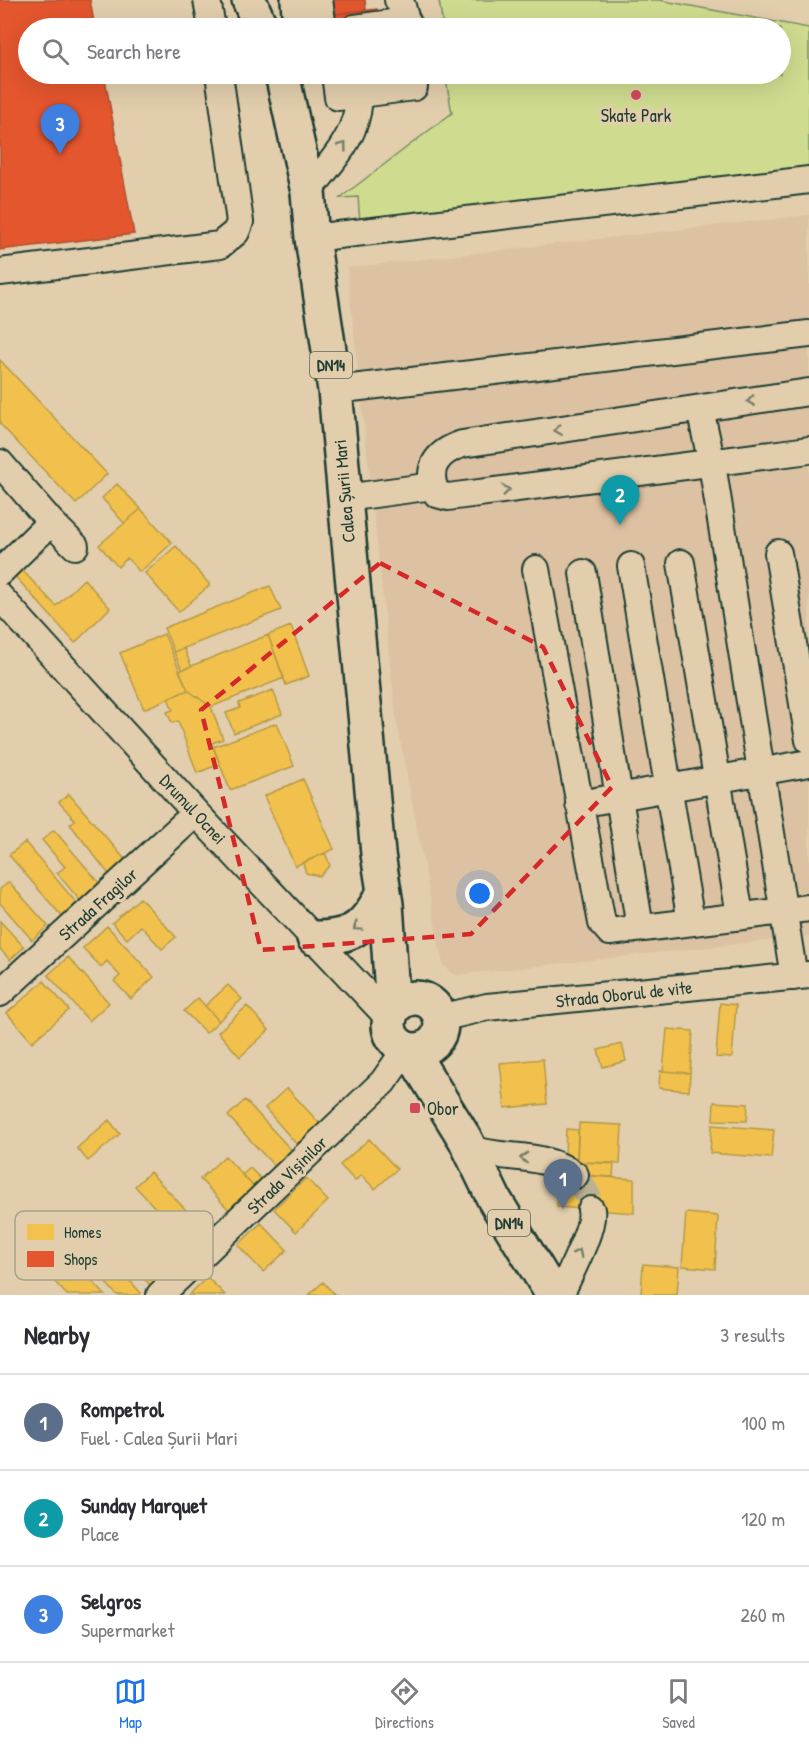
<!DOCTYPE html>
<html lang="en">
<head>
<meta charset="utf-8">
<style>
	:root { --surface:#fff; --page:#f2f2f3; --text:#2b2b33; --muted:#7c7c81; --line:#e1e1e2; --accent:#1a73e8 }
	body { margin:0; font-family:"Patrick Hand",sans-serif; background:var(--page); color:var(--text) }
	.you { position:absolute; left:480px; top:894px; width:21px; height:21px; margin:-15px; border:4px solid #fff; border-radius:50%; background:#1a73e8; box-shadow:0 0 0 9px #1a73e833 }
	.badge { display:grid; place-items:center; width:39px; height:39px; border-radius:50%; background:var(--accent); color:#fff; font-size:20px; font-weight:700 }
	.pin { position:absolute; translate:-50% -50px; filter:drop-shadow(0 2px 3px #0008) }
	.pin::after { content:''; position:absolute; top:32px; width:21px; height:18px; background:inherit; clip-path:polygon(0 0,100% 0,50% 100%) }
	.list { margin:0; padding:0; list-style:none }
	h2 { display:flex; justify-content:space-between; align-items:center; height:78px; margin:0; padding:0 24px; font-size:26px }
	h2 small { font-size:20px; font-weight:400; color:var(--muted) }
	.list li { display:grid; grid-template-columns:39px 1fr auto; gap:18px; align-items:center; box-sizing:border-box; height:96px; padding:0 24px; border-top:2px solid var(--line) }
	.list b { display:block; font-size:22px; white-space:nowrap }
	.list p { margin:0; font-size:20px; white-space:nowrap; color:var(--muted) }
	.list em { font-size:20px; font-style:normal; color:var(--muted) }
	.icon { flex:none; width:33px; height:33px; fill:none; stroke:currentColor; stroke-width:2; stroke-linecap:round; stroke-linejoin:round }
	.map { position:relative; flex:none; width:809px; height:1295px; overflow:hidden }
	.search { position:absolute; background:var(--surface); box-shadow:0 6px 24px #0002; left:18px; right:18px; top:18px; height:66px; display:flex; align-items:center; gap:15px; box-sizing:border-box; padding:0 21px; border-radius:33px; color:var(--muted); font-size:22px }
	.sheet { height:366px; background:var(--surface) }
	nav { display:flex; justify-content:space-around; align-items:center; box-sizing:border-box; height:84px; border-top:2px solid var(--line); background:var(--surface); font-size:16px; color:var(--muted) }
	nav a { display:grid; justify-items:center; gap:3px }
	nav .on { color:var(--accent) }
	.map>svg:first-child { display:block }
	.built { fill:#dcc1a2 }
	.green { fill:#cfdc8f; stroke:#778c62; stroke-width:1.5 }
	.homes { fill:#f2c14e; stroke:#b39946; stroke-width:1.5 }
	.shops { fill:#e4572e; stroke:#a94f30; stroke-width:1.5 }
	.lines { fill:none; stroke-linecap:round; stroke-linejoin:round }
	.minor-tunnel { stroke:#bbb194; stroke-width:26; stroke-dasharray:26 13; stroke-linecap:butt }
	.minor-casing { stroke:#1f3d34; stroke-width:30 }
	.major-casing { stroke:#1f3d34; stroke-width:38 }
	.minor { stroke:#e2ceac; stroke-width:26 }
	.major { stroke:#e2ceac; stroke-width:33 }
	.oneway { stroke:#777e6a }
	.marked { fill:none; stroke:#d62828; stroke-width:4.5; stroke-dasharray:12 8; stroke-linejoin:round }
	.poi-dot { fill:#d1495b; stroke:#e2ceac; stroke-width:2 }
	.labels { text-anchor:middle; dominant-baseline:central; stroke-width:6; stroke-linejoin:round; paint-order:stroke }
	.shield { fill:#e2ceac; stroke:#5a6858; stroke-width:1.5 }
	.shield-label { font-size:16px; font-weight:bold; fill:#1f3d34 }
	.poi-label { font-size:18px; fill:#1f3d34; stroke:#e2ceac }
	.street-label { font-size:18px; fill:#1f3d34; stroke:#e2ceac }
	.key { fill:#e2ceac; stroke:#a8a288; stroke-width:1.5 }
	.key-label { font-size:16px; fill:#1f3d34 }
</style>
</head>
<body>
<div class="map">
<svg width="809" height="1295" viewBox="0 0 809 1295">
	<rect width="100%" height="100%" fill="#e2ceac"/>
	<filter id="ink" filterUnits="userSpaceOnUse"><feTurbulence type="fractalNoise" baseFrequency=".0167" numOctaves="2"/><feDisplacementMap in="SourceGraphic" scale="12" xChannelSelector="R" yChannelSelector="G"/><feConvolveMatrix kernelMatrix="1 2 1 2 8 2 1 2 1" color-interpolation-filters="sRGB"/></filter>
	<g filter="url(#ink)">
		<path class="built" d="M809,215V936L455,975L443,965L396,718L347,268Z"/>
		<path class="green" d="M439,0H659L809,28V175L360,222L358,197L340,198L452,113L446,80L454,79V74H780V28H449L448,25L443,26Z"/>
		<path class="homes" d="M424,74H454V79L425,82Z
			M0,360L107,474L76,504L0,424Z
			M117,484L141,509L124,523L102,498Z
			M141,509L172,543L140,572L127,558L118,567L99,545Z
			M176,546L210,585L179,612L145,573Z
			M21,569L56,606L84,579L110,608L75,643L14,575Z
			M270,586L281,610L174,652L164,628Z
			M291,626L309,676L286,685L268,635Z
			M164,634L188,690L144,709L120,653Z
			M268,635L284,678L211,707L188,690L179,671Z
			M184,648L191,666L182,670L174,652Z
			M188,690L211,707L223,739L212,743L220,764L197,773L178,721L172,723L167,712L173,710L168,698Z
			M273,690L282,714L234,733L226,713L240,708L239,703Z
			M277,723L294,766L230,790L213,747Z
			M303,779L334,849L295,866L264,796Z
			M69,794L128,863L111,877L70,824L75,820L59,802Z
			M54,830L102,886L82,903L57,873L65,867L42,840Z
			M25,842L79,906L64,919L9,855Z
			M325,853L330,865L320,876L306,873L303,863Z
			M9,882L48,926L32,940L0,903V889Z
			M140,898L176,937L162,949L141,926L127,939L112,923Z
			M0,921L24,947L10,960L0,949Z
			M107,926L154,977L131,999L114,981L120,976L107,961L101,967L83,948Z
			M68,957L109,1003L89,1021L48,975Z
			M44,981L69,1010L32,1042L7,1013Z
			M228,985L242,999L219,1021L205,1006Z
			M198,998L219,1021L206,1033L184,1011Z
			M720,1003L736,1005L732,1058L716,1057Z
			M247,1006L269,1030L240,1057L218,1032Z
			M667,1029L693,1031L690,1073L663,1071Z
			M622,1044L626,1061L603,1067L598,1050Z
			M543,1059L547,1104L505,1108L500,1063Z
			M660,1071L690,1073L689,1091L659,1088Z
			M287,1088L321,1125L298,1146L265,1108Z
			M245,1100L294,1153L277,1169L228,1116Z
			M714,1102L748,1104L747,1121L713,1120Z
			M109,1120L120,1134L88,1161L77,1148Z
			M579,1123L622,1125L620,1164L577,1162Z
			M712,1125L774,1130L771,1158L710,1153Z
			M566,1129L578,1130L577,1157H565Z
			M369,1139L397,1169L375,1189L361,1175L355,1181L340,1165Z
			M225,1156L255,1188L230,1211L200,1179Z
			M583,1162L614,1163L613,1177L583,1175Z
			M250,1168L263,1181L255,1188L242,1175Z
			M150,1172L202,1227L187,1242L135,1186Z
			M559,1174L634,1179V1213L557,1207Z
			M306,1178L328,1201L296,1232L274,1209Z
			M686,1213L718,1216L715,1269L682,1266Z
			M261,1223L287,1250L263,1272L238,1245Z
			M134,1237L165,1272L150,1285L119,1251Z
			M60,1246L105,1295H67L39,1265Z
			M105,1254L141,1293L139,1295H117L91,1267Z
			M643,1264L679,1267L677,1295H641Z
			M207,1277L225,1295H189Z
			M323,1282L335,1295H309Z"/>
		<path class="shops" d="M0,0H90L95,28H28V74H104L134,234L0,250Z
			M333,0H365L366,10L334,14Z
			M377,9L380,28H326L325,15Z"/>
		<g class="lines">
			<path class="minor-tunnel" d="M575,1175L588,1196L591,1210"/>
			<defs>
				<path id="minor" d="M207,0L212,28
					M319,0L323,28
					M398,0L402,6L408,28
					M355,28L407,21
					M335,74L338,97L414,87L413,74
					M308,192C340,150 365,130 358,74
					M312,238L809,180
					M0,272L220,245L236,232L240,222L219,74
					M335,390L809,334
					M809,392L462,444C438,452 424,468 437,494L448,497L809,450
					M700,409L712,464L794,977
					M0,463L51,522
					M345,498L433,486
					M778,553L809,740
					M681,563L740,915
					M631,566L691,922
					M536,569L602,923L610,932L809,908
					M0,572L51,522L75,546
					M583,573L640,928
					M0,597L196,813L389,1018
					M579,804L809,763
					M0,993L196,813
					M440,1018L487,1007L809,975
					M470,1149C509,1161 540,1151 575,1175
					M160,1295L383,1082L406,1049
					M560,1295C568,1277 595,1227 591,1210"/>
				<path id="major" d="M249,0L261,28
					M298,0L300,28
					M282,74L308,192L312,238L335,390L378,854L386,904L393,1010
					M314,938C355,938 365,926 384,892
					M389 1024a26 26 0 1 1 52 0a26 26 0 1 1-52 0Z
					M410,1050L465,1139L494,1199L553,1295"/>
			</defs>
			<use href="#minor" class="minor-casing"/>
			<use href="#major" class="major-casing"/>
			<use href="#minor" class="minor"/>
			<use href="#major" class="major"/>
		</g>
		<defs><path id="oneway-chevron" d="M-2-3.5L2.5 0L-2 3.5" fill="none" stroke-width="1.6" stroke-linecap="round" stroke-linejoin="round" transform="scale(1.5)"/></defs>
		<g class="oneway">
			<use href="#oneway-chevron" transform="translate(343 146) rotate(-53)"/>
			<use href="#oneway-chevron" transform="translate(751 401) rotate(172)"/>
			<use href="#oneway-chevron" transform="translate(558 430) rotate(172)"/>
			<use href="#oneway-chevron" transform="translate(506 490) rotate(-7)"/>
			<use href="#oneway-chevron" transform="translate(357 927) rotate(146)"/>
			<use href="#oneway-chevron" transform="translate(524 1158) rotate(-178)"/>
			<use href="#oneway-chevron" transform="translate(578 1253) rotate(-64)"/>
		</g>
	</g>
	<path class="marked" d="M380,563L543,647L612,787L471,934L261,950L201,710Z"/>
	<g class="poi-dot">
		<circle cx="636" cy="95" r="6"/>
		<rect x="409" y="1102" width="12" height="12" rx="3"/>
	</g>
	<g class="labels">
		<g class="shield">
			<rect x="310" y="352" width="42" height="26" rx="4.5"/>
			<rect x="488" y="1210" width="42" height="26" rx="4.5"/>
		</g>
		<g class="shield-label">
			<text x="331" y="365">DN14</text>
			<text x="509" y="1223">DN14</text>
		</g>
		<g class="poi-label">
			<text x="636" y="115">Skate Park</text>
			<text x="427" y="1108" text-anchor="start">Obor</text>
		</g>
		<g class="street-label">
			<text transform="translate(344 491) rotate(-95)">Calea Șurii Mari</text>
			<text transform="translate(193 809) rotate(47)">Drumul Ocnei</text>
			<text transform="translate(98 904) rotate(-42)">Strada Fragilor</text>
			<text transform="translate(624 994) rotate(-6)">Strada Oborul de vite</text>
			<text transform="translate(287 1175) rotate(-44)">Strada Vișinilor</text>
		</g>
	</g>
	<rect x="15" y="1211" width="198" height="69" rx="9" class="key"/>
	<rect x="27" y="1224" width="27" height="16" fill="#f2c14e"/>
	<rect x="27" y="1251" width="27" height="16" fill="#e4572e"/>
	<g class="key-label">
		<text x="64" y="1238">Homes</text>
		<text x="64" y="1265">Shops</text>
	</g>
</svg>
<div class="you"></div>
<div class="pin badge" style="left:563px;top:1209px;background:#5c6f8a">1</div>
<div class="pin badge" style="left:620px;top:525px;background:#0f9aa8">2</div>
<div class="pin badge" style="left:60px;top:154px;background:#3f7fe0">3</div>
<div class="search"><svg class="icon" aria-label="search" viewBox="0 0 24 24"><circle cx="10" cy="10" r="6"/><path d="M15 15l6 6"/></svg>Search here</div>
</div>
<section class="sheet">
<h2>Nearby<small>3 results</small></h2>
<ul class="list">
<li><span class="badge" style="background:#5c6f8a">1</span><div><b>Rompetrol</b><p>Fuel · Calea Șurii Mari</p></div><em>100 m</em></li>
<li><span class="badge" style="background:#0f9aa8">2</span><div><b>Sunday Marquet</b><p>Place</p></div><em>120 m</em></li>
<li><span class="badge" style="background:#3f7fe0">3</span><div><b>Selgros</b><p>Supermarket</p></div><em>260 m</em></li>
</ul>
</section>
<nav>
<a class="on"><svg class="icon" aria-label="map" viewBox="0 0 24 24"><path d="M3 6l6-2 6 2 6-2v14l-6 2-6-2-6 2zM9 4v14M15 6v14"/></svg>Map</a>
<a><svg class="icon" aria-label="directions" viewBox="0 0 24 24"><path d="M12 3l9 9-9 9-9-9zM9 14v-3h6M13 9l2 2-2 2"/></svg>Directions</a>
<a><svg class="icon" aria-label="saved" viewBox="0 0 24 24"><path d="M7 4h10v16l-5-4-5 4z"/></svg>Saved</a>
</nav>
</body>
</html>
